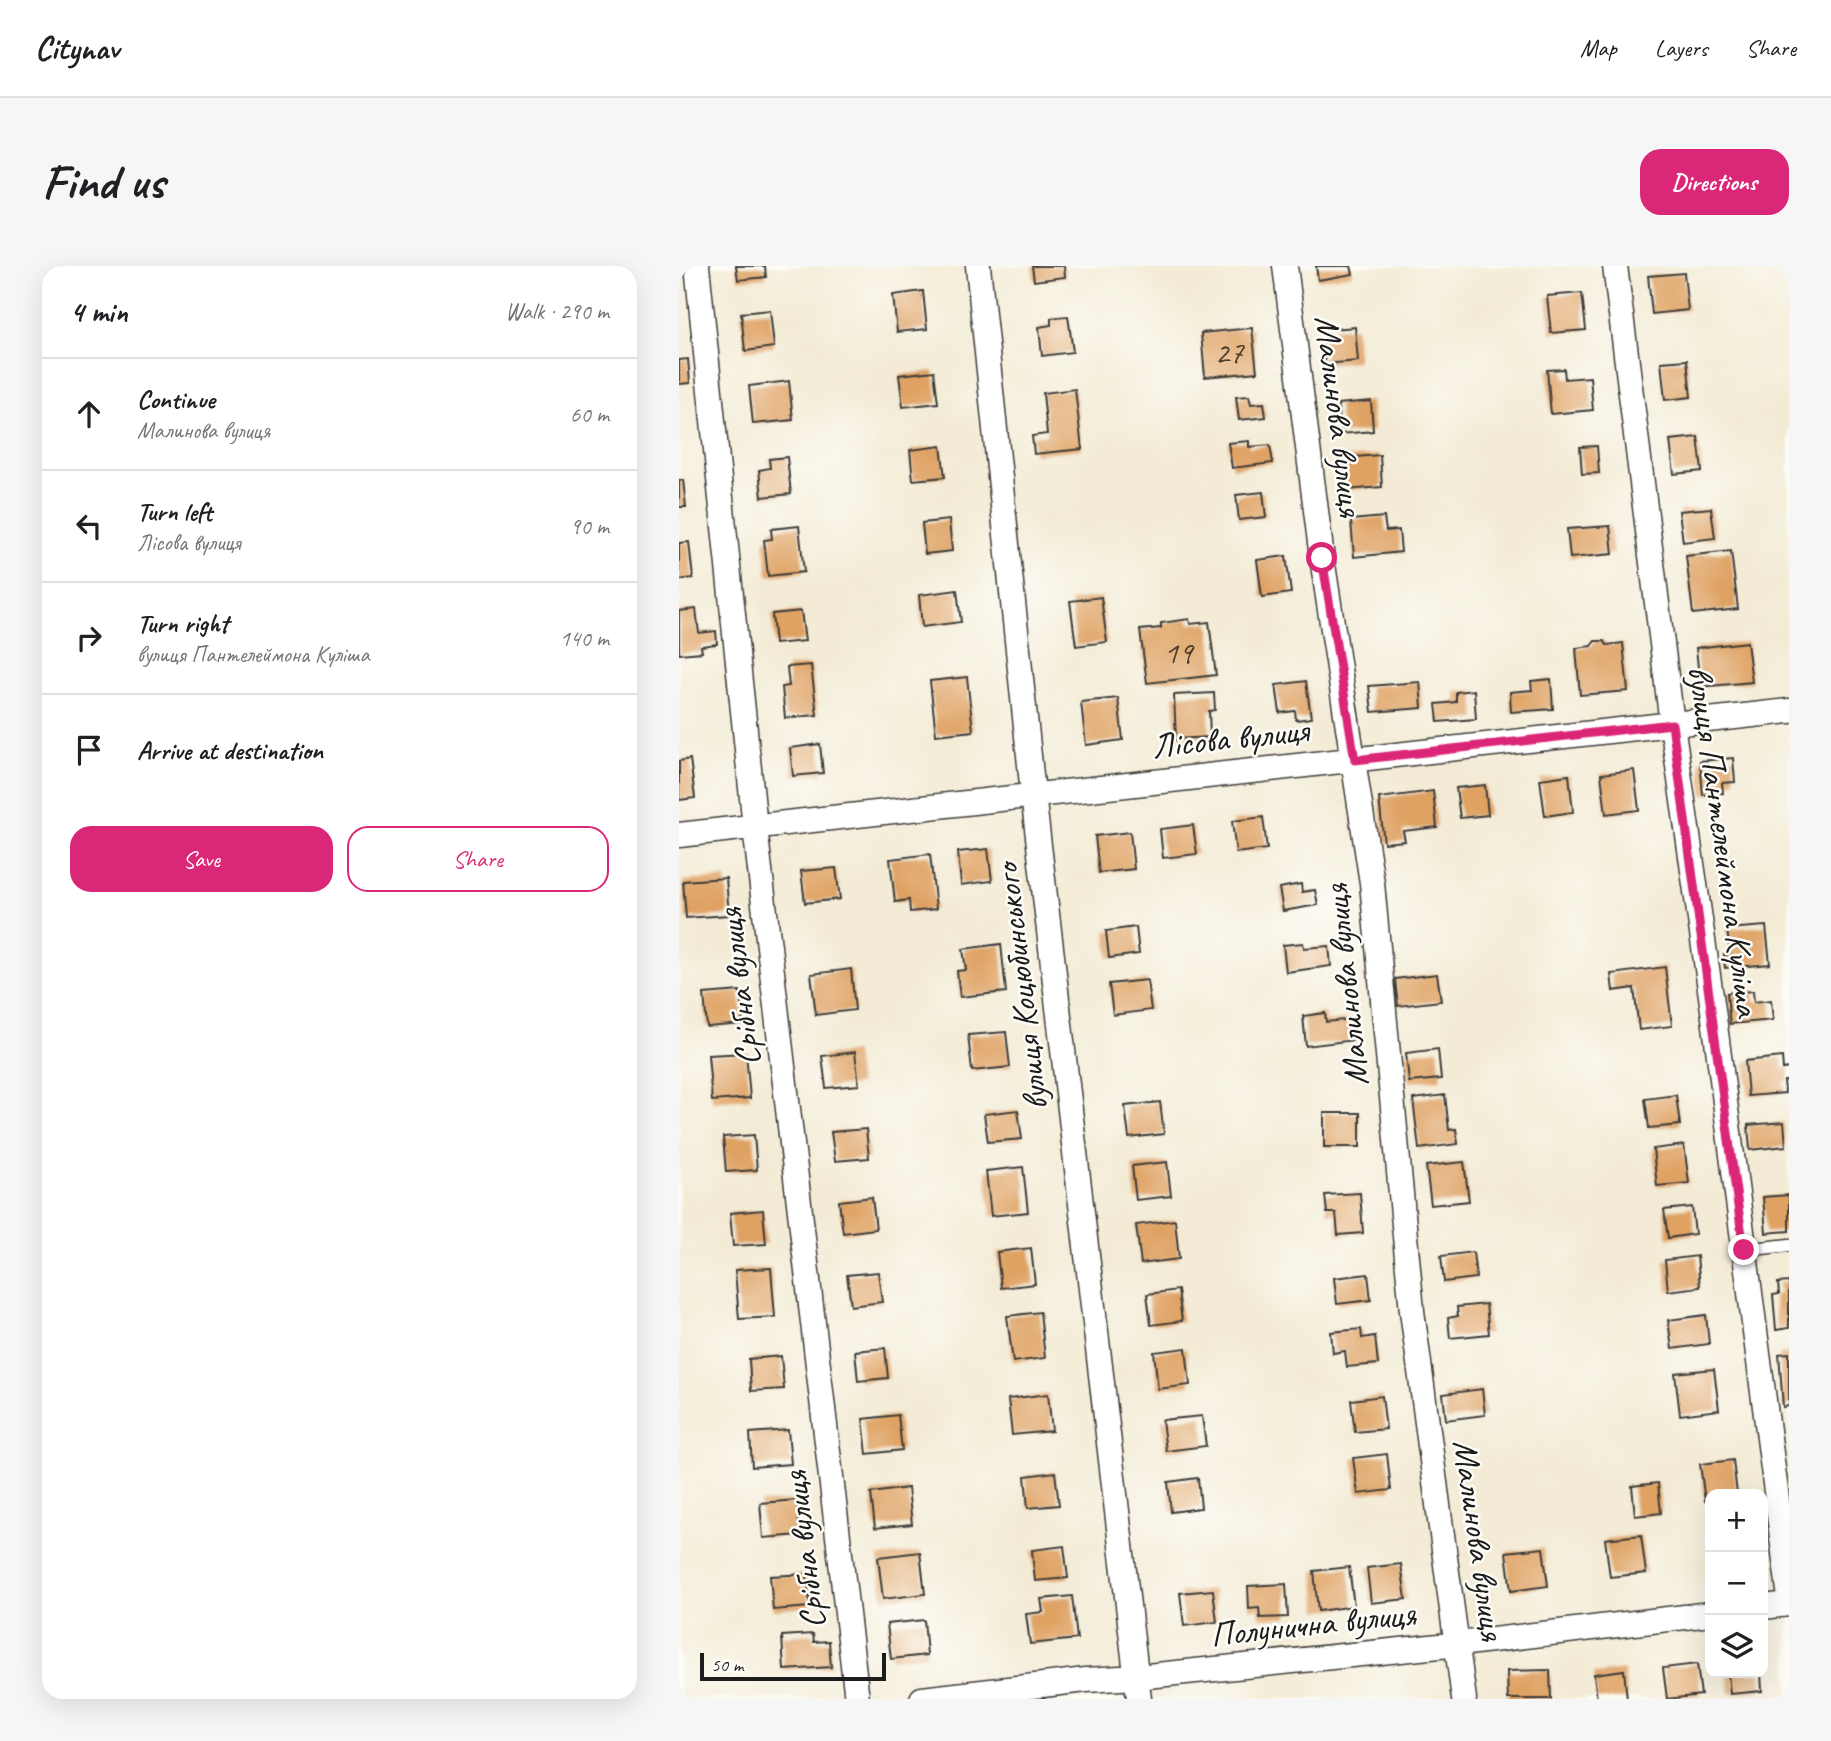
<!DOCTYPE html>
<html lang="en">
<head>
<meta charset="utf-8">
<style>
	:root { --surface:#fff; --page:#f6f6f6; --text:#202124; --muted:#757577; --line:#e0e0e0; --accent:#db2777 }
	body { margin:0; font-family:Caveat,sans-serif; background:var(--page); color:var(--text) }
	.controls { position:absolute; right:21px; bottom:21px; display:grid; overflow:hidden; border-radius:14px; box-shadow:0 7px 28px #0002 }
	.controls button { width:63px; height:63px; display:grid; place-items:center; padding:0; border:0; border-bottom:2px solid var(--line); background:var(--surface); color:var(--text); font:35px sans-serif }
	.scale { position:absolute; left:21px; bottom:18px; width:186px; box-sizing:border-box; padding-left:7px; border:4px solid #1c1c1c; border-top:0; font-size:19px; line-height:24px; white-space:nowrap; color:#1c1c1c; -webkit-text-stroke:5px #fdfcf7; paint-order:stroke }
	.stop { position:absolute; width:21px; height:21px; margin:-16px; border:5px solid #db2777; border-radius:50%; background:#fff }
	.stop.end { background:#db2777; border-color:#fff; box-shadow:0 2px 7px #0008 }
	.list { margin:0; padding:0; list-style:none }
	h2 { display:flex; justify-content:space-between; align-items:center; height:91px; margin:0; padding:0 28px; font-size:30px }
	h2 small { font-size:23px; font-weight:400; color:var(--muted) }
	.list li { display:grid; grid-template-columns:46px 1fr auto; gap:21px; align-items:center; box-sizing:border-box; height:112px; padding:0 28px; border-top:2px solid var(--line) }
	.list b { display:block; font-size:26px; white-space:nowrap }
	.list p { margin:0; font-size:23px; white-space:nowrap; color:var(--muted) }
	.list em { font-size:23px; font-style:normal; color:var(--muted) }
	.actions { display:flex; gap:14px; padding:21px 28px }
	.actions a { flex:1; padding:16px 0; border:2px solid var(--accent); border-radius:21px; text-align:center; font-size:24px; color:var(--accent) }
	.actions .main { background:var(--accent); color:#fff }
	.icon { flex:none; width:38px; height:38px; fill:none; stroke:currentColor; stroke-width:2; stroke-linecap:round; stroke-linejoin:round }
	.map { position:relative; flex:none; width:1110px; height:1433px; overflow:hidden; border-radius:21px }
	header { display:flex; align-items:center; gap:42px; box-sizing:border-box; height:98px; padding:0 35px; background:var(--surface); border-bottom:2px solid var(--line) }
	header strong { font-size:33px }
	nav { display:flex; gap:38px; margin-inline-start:auto; font-size:24px }
	.intro { display:flex; align-items:center; justify-content:space-between; box-sizing:border-box; height:168px; padding:0 42px }
	h1 { margin:0; font-size:49px }
	.button { padding:18px 32px; border-radius:21px; background:var(--accent); color:#fff; font-size:24px; font-weight:700 }
	main { display:flex; gap:42px; padding:0 42px }
	aside { flex:1; background:var(--surface); border-radius:21px; box-shadow:0 7px 28px #0002 }
	.map>svg:first-child { display:block }
	.building { fill:#dfa264 }
	.lines { fill:none; stroke-linecap:round; stroke-linejoin:round }
	.service-casing { stroke:#3c3b38; stroke-width:15 }
	.minor-casing { stroke:#3c3b38; stroke-width:27 }
	.service { stroke:#fff; stroke-width:12 }
	.minor { stroke:#fff; stroke-width:24 }
	.route { stroke:#db2777; stroke-width:9 }
	.labels { text-anchor:middle; dominant-baseline:central; stroke-width:5; stroke-linejoin:round; paint-order:stroke }
	.number-label { font-size:32px; fill:#4d3e2e }
	.street-label { font-size:35px; fill:#1c1c1c; stroke:#fdfcf7 }
</style>
</head>
<body>
<header>
<strong>Citynav</strong>
<nav><a>Map</a><a>Layers</a><a>Share</a></nav>
</header>
<div class="intro"><h1>Find us</h1><a class="button">Directions</a></div>
<main>
<aside>
<h2>4 min<small>Walk · 290 m</small></h2>
<ul class="list">
<li><svg class="icon" aria-label="ahead" viewBox="0 0 24 24"><path d="M12 20V5M6 11l6-6 6 6"/></svg><div><b>Continue</b><p>Малинова вулиця</p></div><em>60 m</em></li>
<li><svg class="icon" aria-label="left" viewBox="0 0 24 24"><path d="M17 20v-9H6M10 6l-5 5 5 5"/></svg><div><b>Turn left</b><p>Лісова вулиця</p></div><em>90 m</em></li>
<li><svg class="icon" aria-label="right" viewBox="0 0 24 24"><path d="M7 20v-9h11M14 6l5 5-5 5"/></svg><div><b>Turn right</b><p>вулиця Пантелеймона Куліша</p></div><em>140 m</em></li>
<li><svg class="icon" aria-label="arrive" viewBox="0 0 24 24"><path d="M6 21V4h12l-3 4 3 4H6"/></svg><div><b>Arrive at destination</b></div></li>
</ul>
<div class="actions"><a class="main">Save</a><a>Share</a></div>
</aside>
<div class="map">
<svg width="1110" height="1433" viewBox="0 0 1110 1433">
	<rect width="100%" height="100%" fill="#fdfcf7"/>
	<filter id="ink" filterUnits="userSpaceOnUse"><feTurbulence type="fractalNoise" baseFrequency=".0143" numOctaves="2"/><feDisplacementMap in="SourceGraphic" scale="14" xChannelSelector="R" yChannelSelector="G"/><feConvolveMatrix kernelMatrix="1 2 1 2 8 2 1 2 1" color-interpolation-filters="sRGB"/></filter>
	<filter id="wash" filterUnits="userSpaceOnUse"><feTurbulence type="fractalNoise" baseFrequency=".00686" numOctaves="4" result="noise"/><feDisplacementMap in="SourceGraphic" scale="28" xChannelSelector="R" yChannelSelector="G"/><feGaussianBlur stdDeviation="1.57" result="paint"/><feColorMatrix in="noise" values="0 0 0 0 0 0 0 0 0 0 0 0 0 0 0 0 0 1.4 0 .05"/><feComposite in="paint" operator="in"/></filter>
	<g filter="url(#wash)">
		<rect width="100%" height="100%" fill="#f3ebd5"/>
		<g id="blocks">
			<path class="building" d="M57,0H86L87,11L59,14Z
				M353,0H385L386,11L355,15Z
				M637,0H672L674,8L639,14Z
				M1005,7L1009,44L973,48L969,10Z
				M244,25L248,63L218,66L214,29Z
				M903,27L907,64L872,67L868,30Z
				M91,44L95,81L66,85L62,47Z
				M389,50L394,86L363,90L360,61L372,59V52Z
				M676,61L679,95L646,98L643,64Z
				M573,62L578,106L526,111L522,67Z
				M9,93L11,117L0,118V94Z
				M1008,94L1012,131L986,134L982,96Z
				M885,103L886,113L911,111L914,144L872,148L868,104Z
				M255,105L259,137L224,141L220,109Z
				M110,115L114,154L74,158L70,120Z
				M396,123L403,183L355,188L353,170L368,168L364,127Z
				M570,130L572,138L585,137L587,151L560,154L557,131Z
				M692,135L694,165L662,168L659,138Z
				M1019,171L1023,205L995,208L991,174Z
				M570,175V181L591,179L594,197L553,202L549,177Z
				M262,180L266,211L234,214L231,184Z
				M918,180L920,207L903,208L901,181Z
				M701,189L703,221L667,224L664,192Z
				M108,191L112,228L83,231L80,204L91,202L90,193Z
				M0,214H4L7,241H0Z
				M584,226L587,251L560,254L557,229Z
				M1032,242L1036,272L1004,276L1000,245Z
				M705,251L707,265L720,264L722,286L675,291L672,254Z
				M270,254L273,285L246,288L243,257Z
				M120,260L125,306L89,310L85,274L93,273L92,263Z
				M931,260L934,288L891,292L888,263Z
				M10,276L14,312L0,314V277Z
				M1052,285L1059,343L1014,348L1007,290Z
				M607,290L612,327L583,331L578,294Z
				M278,324L282,356L243,361L240,329Z
				M422,331L428,376L397,380L391,335Z
				M17,343L20,367L37,365L38,378L22,380L23,386L0,388V345Z
				M122,345L126,375L96,378L93,348Z
				M510,353L511,358L530,356L537,409L468,417L461,364L482,362V357Z
				M916,375H925L928,379L944,377L949,425L901,429L897,382L912,380Z
				M1068,376L1073,416L1021,421L1017,382Z
				M132,399L138,449L106,452L103,421L110,420L108,401Z
				M288,411L294,465L257,469L251,415Z
				M872,413L874,443L832,446L831,426L853,424L852,415Z
				M627,415L632,452L617,454L616,445L601,447L597,419Z
				M741,416L743,442L693,446L690,420Z
				M795,424L797,453L759,456L757,438L777,436V426Z
				M535,427L536,444L530,445L531,471L497,473L495,429Z
				M439,432L444,474L407,479L402,436Z
				M141,478L144,507L114,510L111,482Z
				M1054,492L1056,516L1043,517L1044,527L1024,529L1021,495Z
				M11,493L16,532L0,534V495Z
				M955,504L960,544L927,548L922,508Z
				M890,509L894,546L866,550L861,513Z
				M806,519L809,549L781,552L777,522Z
				M754,525L758,561L724,565L726,575L705,577L700,532Z
				M584,551L588,583L557,587L553,555Z
				M514,559L518,588L484,592L481,563Z
				M451,566L455,603L420,607L416,570Z
				M309,583L313,615L282,619L279,586Z
				M251,588L257,643L231,646L230,634L216,636L211,593Z
				M157,602L161,633L126,637L122,605Z
				M47,612L50,649L7,652L4,615Z
				M622,618L623,626L636,624L639,639L604,645L600,622Z
				M1087,660L1091,698L1046,702L1045,689L1051,688L1048,663Z
				M457,661L460,688L430,692L427,665Z
				M624,677L625,682L650,680L652,700L607,706L604,679Z
				M322,678L327,726L281,731L278,705L287,704L284,683Z
				M986,701L993,760L960,764L955,722L934,725L932,708Z
				M172,703L176,744L137,749L132,708Z
				M758,708L762,735L719,740L716,713Z
				M468,714L472,744L434,749L430,718Z
				M61,725L64,758L28,761L25,728Z
				M1074,725L1075,736L1092,734L1094,754L1051,758L1048,727Z
				M646,747L647,756L674,753L676,774L627,780L624,750Z
				M327,766L331,801L293,805L289,769Z
				M759,783L762,813L730,816L727,787Z
				M176,786L180,819L147,822L143,790Z
				M67,787L71,832L33,835L29,789Z
				M1103,791L1104,803L1110,802V815H1105L1106,827L1069,830L1066,795Z
				M766,829L770,864L777,863L779,878L740,883L734,833Z
				M997,829L1001,859L970,862L966,833Z
				M481,836L485,868L450,872L446,840Z
				M339,844L343,873L309,876L305,848Z
				M645,847H681V881H645Z
				M1105,856L1107,880L1071,884L1069,859Z
				M187,863L190,892L156,895L152,866Z
				M75,869L78,904L47,906L44,871Z
				M1005,879L1010,917L978,920L974,883Z
				M488,896L492,930L457,934L453,900Z
				M785,896L790,935L752,939L747,900Z
				M344,901L349,946L312,950L307,905Z
				M681,927L684,967L659,969L657,947H648L646,929Z
				M1110,929V965L1087,967L1084,931Z
				M193,931L197,963L164,967L160,935Z
				M1013,941L1016,968L989,972L985,944Z
				M84,944L87,978L54,980L51,947Z
				M496,954L500,993L462,998L457,959Z
				M352,982L356,1018L322,1022L318,986Z
				M794,986L797,1012L765,1016L762,990Z
				M1018,990L1021,1021L989,1025L986,994Z
				M92,1002L96,1051L60,1053L56,1004Z
				M199,1006L203,1036L172,1040L168,1009Z
				M689,1008L692,1034L658,1038L655,1012Z
				M1110,1016V1062L1097,1064L1094,1029L1100,1028L1099,1017Z
				M499,1024L503,1055L472,1059L468,1028Z
				M807,1038L810,1068L771,1072L769,1052L779,1050L778,1041Z
				M361,1046L366,1092L334,1096L328,1050Z
				M1027,1049L1030,1078L993,1083L989,1054Z
				M682,1063L683,1072L696,1070L699,1098L668,1101L666,1085L654,1087L652,1066Z
				M206,1082L209,1112L179,1115L176,1085Z
				M507,1082L511,1119L479,1123L475,1086Z
				M1110,1087V1140L1104,1141L1100,1088Z
				M102,1090L105,1123L72,1125L70,1093Z
				M1035,1103L1040,1144L1001,1149L996,1107Z
				M803,1123L806,1149L767,1154L764,1128Z
				M369,1128L373,1165L333,1169L329,1133Z
				M703,1130L707,1163L676,1166L672,1134Z
				M219,1149L223,1184L188,1188L184,1153Z
				M523,1150L527,1180L487,1185L483,1154Z
				M109,1164L112,1198L73,1201L71,1167Z
				M708,1188L712,1224L679,1228L674,1192Z
				M1054,1194L1058,1228H1031V1234L1026,1235L1021,1198Z
				M376,1206L380,1239L349,1242L346,1210Z
				M519,1212L522,1242L492,1246L489,1216Z
				M979,1217L982,1247L956,1250L953,1220Z
				M229,1222L233,1258L196,1262L192,1227Z
				M118,1234L121,1269L84,1272L81,1237Z
				M962,1269L967,1307L931,1311L926,1273Z
				M385,1280L389,1312L356,1315L353,1284Z
				M864,1282L869,1320L832,1325L827,1286Z
				M241,1286L246,1328L204,1333L199,1291Z
				M722,1298L727,1333L692,1337L688,1302Z
				M670,1301L675,1340L639,1345L635,1305Z
				M128,1308L131,1341L94,1344L91,1310Z
				M607,1318L609,1351L581,1352L580,1342L570,1343L569,1320Z
				M534,1324L538,1356L505,1360L501,1327Z
				M393,1330L398,1373L351,1378L347,1348L364,1346L362,1333Z
				M245,1354L248,1389L212,1393L208,1358Z
				M134,1368L135,1376L150,1375L152,1401L105,1404L103,1370Z
				M1018,1398L1022,1429L988,1433L984,1402Z
				M871,1404L872,1433H829L828,1405Z
				M945,1404L948,1433H918L915,1408Z
				M1049,1407H1082L1083,1425L1051,1428Z"/>
		</g>
	</g>
	<g filter="url(#ink)">
		<use href="#blocks" fill-opacity="0" stroke="#3c3b38" stroke-width="2"/>
		<g class="lines">
			<defs>
				<path id="service" d="M1065,984L1110,979"/>
				<path id="minor" d="M18,0L76,561L178,1433
					M299,0L354,528L460,1433
					M606,0L643,292L693,617L733,1045L785,1433
					M936,0L993,458L1034,744L1110,1325
					M0,569L1110,445
					M1084,1341L1110,1338
					M243,1433L407,1414L458,1411L780,1378L1031,1348"/>
			</defs>
			<use href="#service" class="service-casing"/>
			<use href="#minor" class="minor-casing"/>
			<use href="#service" class="service"/>
			<use href="#minor" class="minor"/>
		</g>
	</g>
	<g class="lines" filter="url(#ink)">
		<path class="route" d="M643,292L676,494L993,458L1065,984"/>
	</g>
	<g class="labels">
		<g class="number-label">
			<text x="550" y="86">27</text>
			<text x="499" y="386">19</text>
		</g>
		<g class="street-label">
			<text transform="translate(660 150) rotate(83)">Малинова вулиця</text>
			<text transform="translate(551 472) rotate(-6)">Лісова вулиця</text>
			<text transform="translate(1045 575) rotate(82)">вулиця Пантелеймона Куліша</text>
			<text transform="translate(667 719) rotate(-96)">Малинова вулиця</text>
			<text transform="translate(60 721) rotate(-97)">Срібна вулиця</text>
			<text transform="translate(342 721) rotate(-97)">вулиця Коцюбинського</text>
			<text transform="translate(800 1274) rotate(82)">Малинова вулиця</text>
			<text transform="translate(125 1284) rotate(-97)">Срібна вулиця</text>
			<text transform="translate(634 1358) rotate(-6)">Полунична вулиця</text>
		</g>
	</g>
</svg>
<div class="controls">
<button>+</button>
<button>−</button>
<button><svg class="icon" aria-label="layers" viewBox="0 0 24 24"><path d="M12 4l9 5-9 5-9-5zM3 14l9 5 9-5"/></svg></button>
</div>
<div class="scale">50 m</div>
<div class="stop" style="left:643px;top:292px"></div>
<div class="stop end" style="left:1065px;top:984px"></div>
</div>
</main>
</body>
</html>
